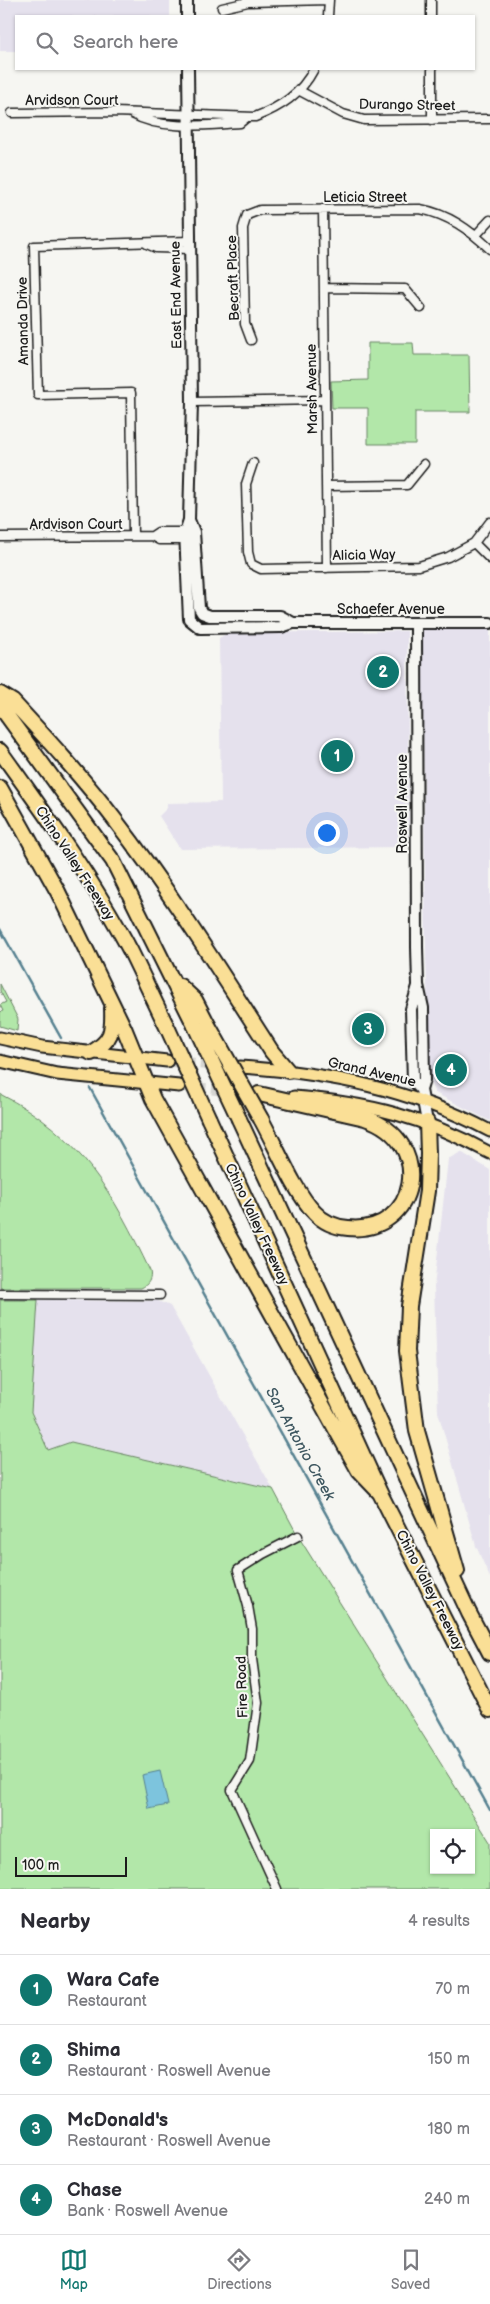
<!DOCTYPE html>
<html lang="en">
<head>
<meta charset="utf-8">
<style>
	:root { --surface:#fff; --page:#f7f7f7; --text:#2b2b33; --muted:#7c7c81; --line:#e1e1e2; --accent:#0f766e }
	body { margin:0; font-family:"Balsamiq Sans",sans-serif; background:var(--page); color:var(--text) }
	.controls { position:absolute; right:15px; bottom:15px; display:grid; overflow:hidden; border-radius:0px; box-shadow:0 1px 4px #0004 }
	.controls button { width:45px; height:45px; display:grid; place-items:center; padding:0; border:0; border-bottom:1px solid var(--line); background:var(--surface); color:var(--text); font:25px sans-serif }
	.scale { position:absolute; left:15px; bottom:12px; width:112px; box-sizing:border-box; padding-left:5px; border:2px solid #1c1c1c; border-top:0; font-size:14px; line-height:18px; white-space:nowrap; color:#1c1c1c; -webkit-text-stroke:4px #f6f6f2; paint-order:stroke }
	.you { position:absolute; left:326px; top:832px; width:18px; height:18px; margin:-12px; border:4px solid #fff; border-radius:50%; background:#1a73e8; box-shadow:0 0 0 8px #1a73e833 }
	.badge { display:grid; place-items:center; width:32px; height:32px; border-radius:50%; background:var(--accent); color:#fff; font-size:16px; font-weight:700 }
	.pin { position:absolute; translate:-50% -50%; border:2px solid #fff; box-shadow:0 1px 5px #0006 }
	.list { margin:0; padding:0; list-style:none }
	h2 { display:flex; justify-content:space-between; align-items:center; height:65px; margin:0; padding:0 20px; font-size:21px }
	h2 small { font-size:16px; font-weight:400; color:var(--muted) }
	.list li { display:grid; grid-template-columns:32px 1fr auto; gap:15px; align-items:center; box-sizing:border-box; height:70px; padding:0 20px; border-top:1px solid var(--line) }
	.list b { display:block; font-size:19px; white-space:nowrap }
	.list p { margin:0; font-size:16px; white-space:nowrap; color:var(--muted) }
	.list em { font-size:16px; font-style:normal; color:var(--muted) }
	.icon { flex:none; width:28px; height:28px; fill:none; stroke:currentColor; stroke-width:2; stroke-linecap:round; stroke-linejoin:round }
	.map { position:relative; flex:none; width:490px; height:1889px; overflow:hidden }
	.search { position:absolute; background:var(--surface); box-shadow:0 1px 4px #0004; left:15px; right:15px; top:15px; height:55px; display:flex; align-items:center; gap:12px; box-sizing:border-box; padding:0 18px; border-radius:0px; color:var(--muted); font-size:19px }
	.sheet { height:345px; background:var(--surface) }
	nav { display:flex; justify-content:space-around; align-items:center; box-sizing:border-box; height:70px; border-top:1px solid var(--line); background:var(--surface); font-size:14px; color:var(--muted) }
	nav a { display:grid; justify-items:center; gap:2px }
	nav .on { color:var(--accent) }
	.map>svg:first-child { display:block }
	.built { fill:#e5e1ed }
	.green { fill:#b2e7a9; stroke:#678262; fill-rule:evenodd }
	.water { fill:#7dc4dd; stroke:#568190 }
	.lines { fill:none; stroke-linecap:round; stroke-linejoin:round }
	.stream { stroke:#568190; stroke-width:2.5 }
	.primary-tunnel { stroke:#d5d5d2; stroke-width:11; stroke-dasharray:11 5.5; stroke-linecap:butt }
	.street-casing { stroke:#1c1c1c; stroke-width:11 }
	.secondary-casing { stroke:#1c1c1c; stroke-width:14 }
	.primary-casing { stroke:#1c1c1c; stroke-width:15 }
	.highway-casing { stroke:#1c1c1c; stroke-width:18 }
	.street { stroke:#f6f6f2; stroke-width:8 }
	.secondary { stroke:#f6f6f2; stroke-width:10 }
	.primary { stroke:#fadf96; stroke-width:11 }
	.highway { stroke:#fadf96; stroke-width:14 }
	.highway-bridge-casing { stroke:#1c1c1c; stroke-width:18; stroke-linecap:butt }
	.highway-bridge { stroke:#fadf96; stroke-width:14 }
	.labels { text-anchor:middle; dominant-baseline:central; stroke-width:4; stroke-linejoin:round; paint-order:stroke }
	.street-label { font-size:14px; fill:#1c1c1c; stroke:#f6f6f2 }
	.water-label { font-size:15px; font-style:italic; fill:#3e5760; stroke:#f6f6f2 }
</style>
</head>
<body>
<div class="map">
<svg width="490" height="1889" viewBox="0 0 490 1889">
	<rect width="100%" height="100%" fill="#f6f6f2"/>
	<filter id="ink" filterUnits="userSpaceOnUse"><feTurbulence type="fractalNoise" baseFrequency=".02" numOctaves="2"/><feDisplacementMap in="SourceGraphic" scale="10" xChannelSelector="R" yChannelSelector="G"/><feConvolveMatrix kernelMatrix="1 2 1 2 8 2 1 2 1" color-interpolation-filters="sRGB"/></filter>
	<g filter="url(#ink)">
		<path class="built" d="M0,0H170V16H16V51H0Z
			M422,629H490V1121L441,1096L435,1093L431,1085L426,959Z
			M407,631L409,847L180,849L159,816L167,808V803L221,802L219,638L228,633Z
			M461,1152L490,1170V1578L476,1546L438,1412L434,1287L448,1159Z
			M38,1300L158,1301L170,1306L273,1489L71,1442L48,1450L31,1412Z"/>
		<path class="green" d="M368,343H413L414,355H469L470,412H415V444H368V408H332L331,381L368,380Z
			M0,984L18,1019L17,1031L0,1026V1012L3,1011L0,1005L6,1002L0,991Z
			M0,1094C81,1135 113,1193 150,1271C152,1279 148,1285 141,1288H0Z
			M0,1300H38L31,1412L48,1450L71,1442L273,1489L298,1536L490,1842V1889H0ZM434,1833H471V1870H434Z"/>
		<path class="water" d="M160,1771L168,1805L149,1809L142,1775Z"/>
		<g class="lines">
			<path class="stream" d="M0,929L61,1038
				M90,1088L490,1810"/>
			<path class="primary-tunnel" d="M167,1061L238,1067
				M179,1086L252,1093"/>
			<defs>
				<path id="street" d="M431,0V16
					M222,8L248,2L329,0
					M328,16L329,0
					M432,69V120
					M300,91L343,114L364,120L490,119
					M12,113L115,112L255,117C281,107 301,94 314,69
					M132,114C163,131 206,125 240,123L246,118
					M323,209L327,568
					M476,235L490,220
					M147,244L156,248L189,249
					M324,288L405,289L421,308
					M251,340L245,324L243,228L247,215L260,210L420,209C448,214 470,230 490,249
					M192,402L325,400
					M253,463L246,484L248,552L251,564L261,569L419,566L448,557L474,543L490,522
					M326,486L407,485L424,464
					M133,536L131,393L38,395L34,246L189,241
					M152,536L158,532H189
					M0,537L152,536L159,540H190
					M474,543L490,559
					M0,1294L160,1295
					M277,1889L232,1790L250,1761L258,1703L252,1659V1629L248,1606L238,1570L263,1554L298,1536"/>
				<path id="secondary" d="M187,0V16
					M188,69L192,402L189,520L185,532L189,619L200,628L281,627L293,623H490
					M189,520L194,532L199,608L202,613L210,616H280L293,623
					M416,624L417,947L418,985L423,1008L424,1080L421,1090L427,1122
					M418,986L411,1009L413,1081L421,1090"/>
				<path id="primary" d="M0,1038L42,1047L167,1061
					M0,1061L57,1074L179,1086
					M240,1067C328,1073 411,1089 490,1131
					M294,1097C369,1103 424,1117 490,1153"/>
				<path id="highway" d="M0,694L13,702C48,740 83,778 115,820C172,894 221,973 272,1052L288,1071
					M0,706L113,861L195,1026
					M0,751C46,815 93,880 130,950C143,976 155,1003 168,1029
					M0,788L58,892L124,1028L153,1099L359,1471L380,1493
					M180,986L195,1000L208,1025
					M91,1053C112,1040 113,1032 112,1008
					M259,1094L365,1118C436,1141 418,1235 348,1228C335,1227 323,1222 314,1212C294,1191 276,1146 261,1119
					M209,1119L380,1493L490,1710
					M239,1119L469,1613L490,1653
					M427,1122L428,1154L427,1191L409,1306L407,1351L417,1431L457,1571"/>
			</defs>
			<use href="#street" class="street-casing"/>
			<use href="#secondary" class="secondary-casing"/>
			<use href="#primary" class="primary-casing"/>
			<use href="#highway" class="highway-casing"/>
			<use href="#street" class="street"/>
			<use href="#secondary" class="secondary"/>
			<use href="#primary" class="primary"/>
			<use href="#highway" class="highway"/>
			<defs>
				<path id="highway-bridge" d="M208,1025L261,1119
					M195,1026L239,1119
					M168,1029L209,1119"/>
			</defs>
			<use href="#highway-bridge" class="highway-bridge-casing"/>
			<use href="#highway-bridge" class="highway-bridge"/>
		</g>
	</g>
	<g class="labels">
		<g class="street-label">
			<text x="72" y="100">Arvidson Court</text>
			<text transform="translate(407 105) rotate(1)">Durango Street</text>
			<text x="365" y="197">Leticia Street</text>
			<text transform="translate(233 278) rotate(-92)">Becraft Place</text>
			<text transform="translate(176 295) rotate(-91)">East End Avenue</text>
			<text transform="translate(23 321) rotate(-91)">Amanda Drive</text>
			<text transform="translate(312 389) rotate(-91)">Marsh Avenue</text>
			<text x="76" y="524">Ardvison Court</text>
			<text transform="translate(364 555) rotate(-1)">Alicia Way</text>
			<text x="391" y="609">Schaefer Avenue</text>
			<text transform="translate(402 804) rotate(-90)">Roswell Avenue</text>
			<text transform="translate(75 863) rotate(57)">Chino Valley Freeway</text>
			<text transform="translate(372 1072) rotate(13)">Grand Avenue</text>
			<text transform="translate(257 1224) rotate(65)">Chino Valley Freeway</text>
			<text transform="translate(430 1590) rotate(63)">Chino Valley Freeway</text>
			<text transform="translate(242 1687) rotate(-92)">Fire Road</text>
		</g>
		<g class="water-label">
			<text transform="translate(300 1444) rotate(61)">San Antonio Creek</text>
		</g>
	</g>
</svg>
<div class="controls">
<button><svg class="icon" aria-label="locate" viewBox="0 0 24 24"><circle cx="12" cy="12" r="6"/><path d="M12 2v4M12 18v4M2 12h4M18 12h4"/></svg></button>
</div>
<div class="scale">100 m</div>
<div class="you"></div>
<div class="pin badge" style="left:337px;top:756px">1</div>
<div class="pin badge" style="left:383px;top:672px">2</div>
<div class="pin badge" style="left:368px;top:1029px">3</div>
<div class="pin badge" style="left:451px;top:1070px">4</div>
<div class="search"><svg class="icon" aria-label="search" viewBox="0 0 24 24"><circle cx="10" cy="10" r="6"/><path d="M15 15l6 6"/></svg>Search here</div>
</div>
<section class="sheet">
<h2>Nearby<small>4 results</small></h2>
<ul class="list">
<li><span class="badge">1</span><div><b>Wara Cafe</b><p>Restaurant</p></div><em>70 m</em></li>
<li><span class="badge">2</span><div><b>Shima</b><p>Restaurant · Roswell Avenue</p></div><em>150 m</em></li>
<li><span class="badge">3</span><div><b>McDonald's</b><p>Restaurant · Roswell Avenue</p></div><em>180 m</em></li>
<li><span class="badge">4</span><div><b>Chase</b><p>Bank · Roswell Avenue</p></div><em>240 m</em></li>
</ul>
</section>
<nav>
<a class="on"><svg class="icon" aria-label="map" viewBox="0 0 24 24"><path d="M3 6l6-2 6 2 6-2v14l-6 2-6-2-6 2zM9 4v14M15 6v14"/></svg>Map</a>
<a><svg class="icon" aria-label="directions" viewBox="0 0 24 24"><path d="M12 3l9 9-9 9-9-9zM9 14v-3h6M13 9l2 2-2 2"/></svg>Directions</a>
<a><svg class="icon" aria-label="saved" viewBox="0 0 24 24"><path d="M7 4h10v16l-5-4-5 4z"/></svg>Saved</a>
</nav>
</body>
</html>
